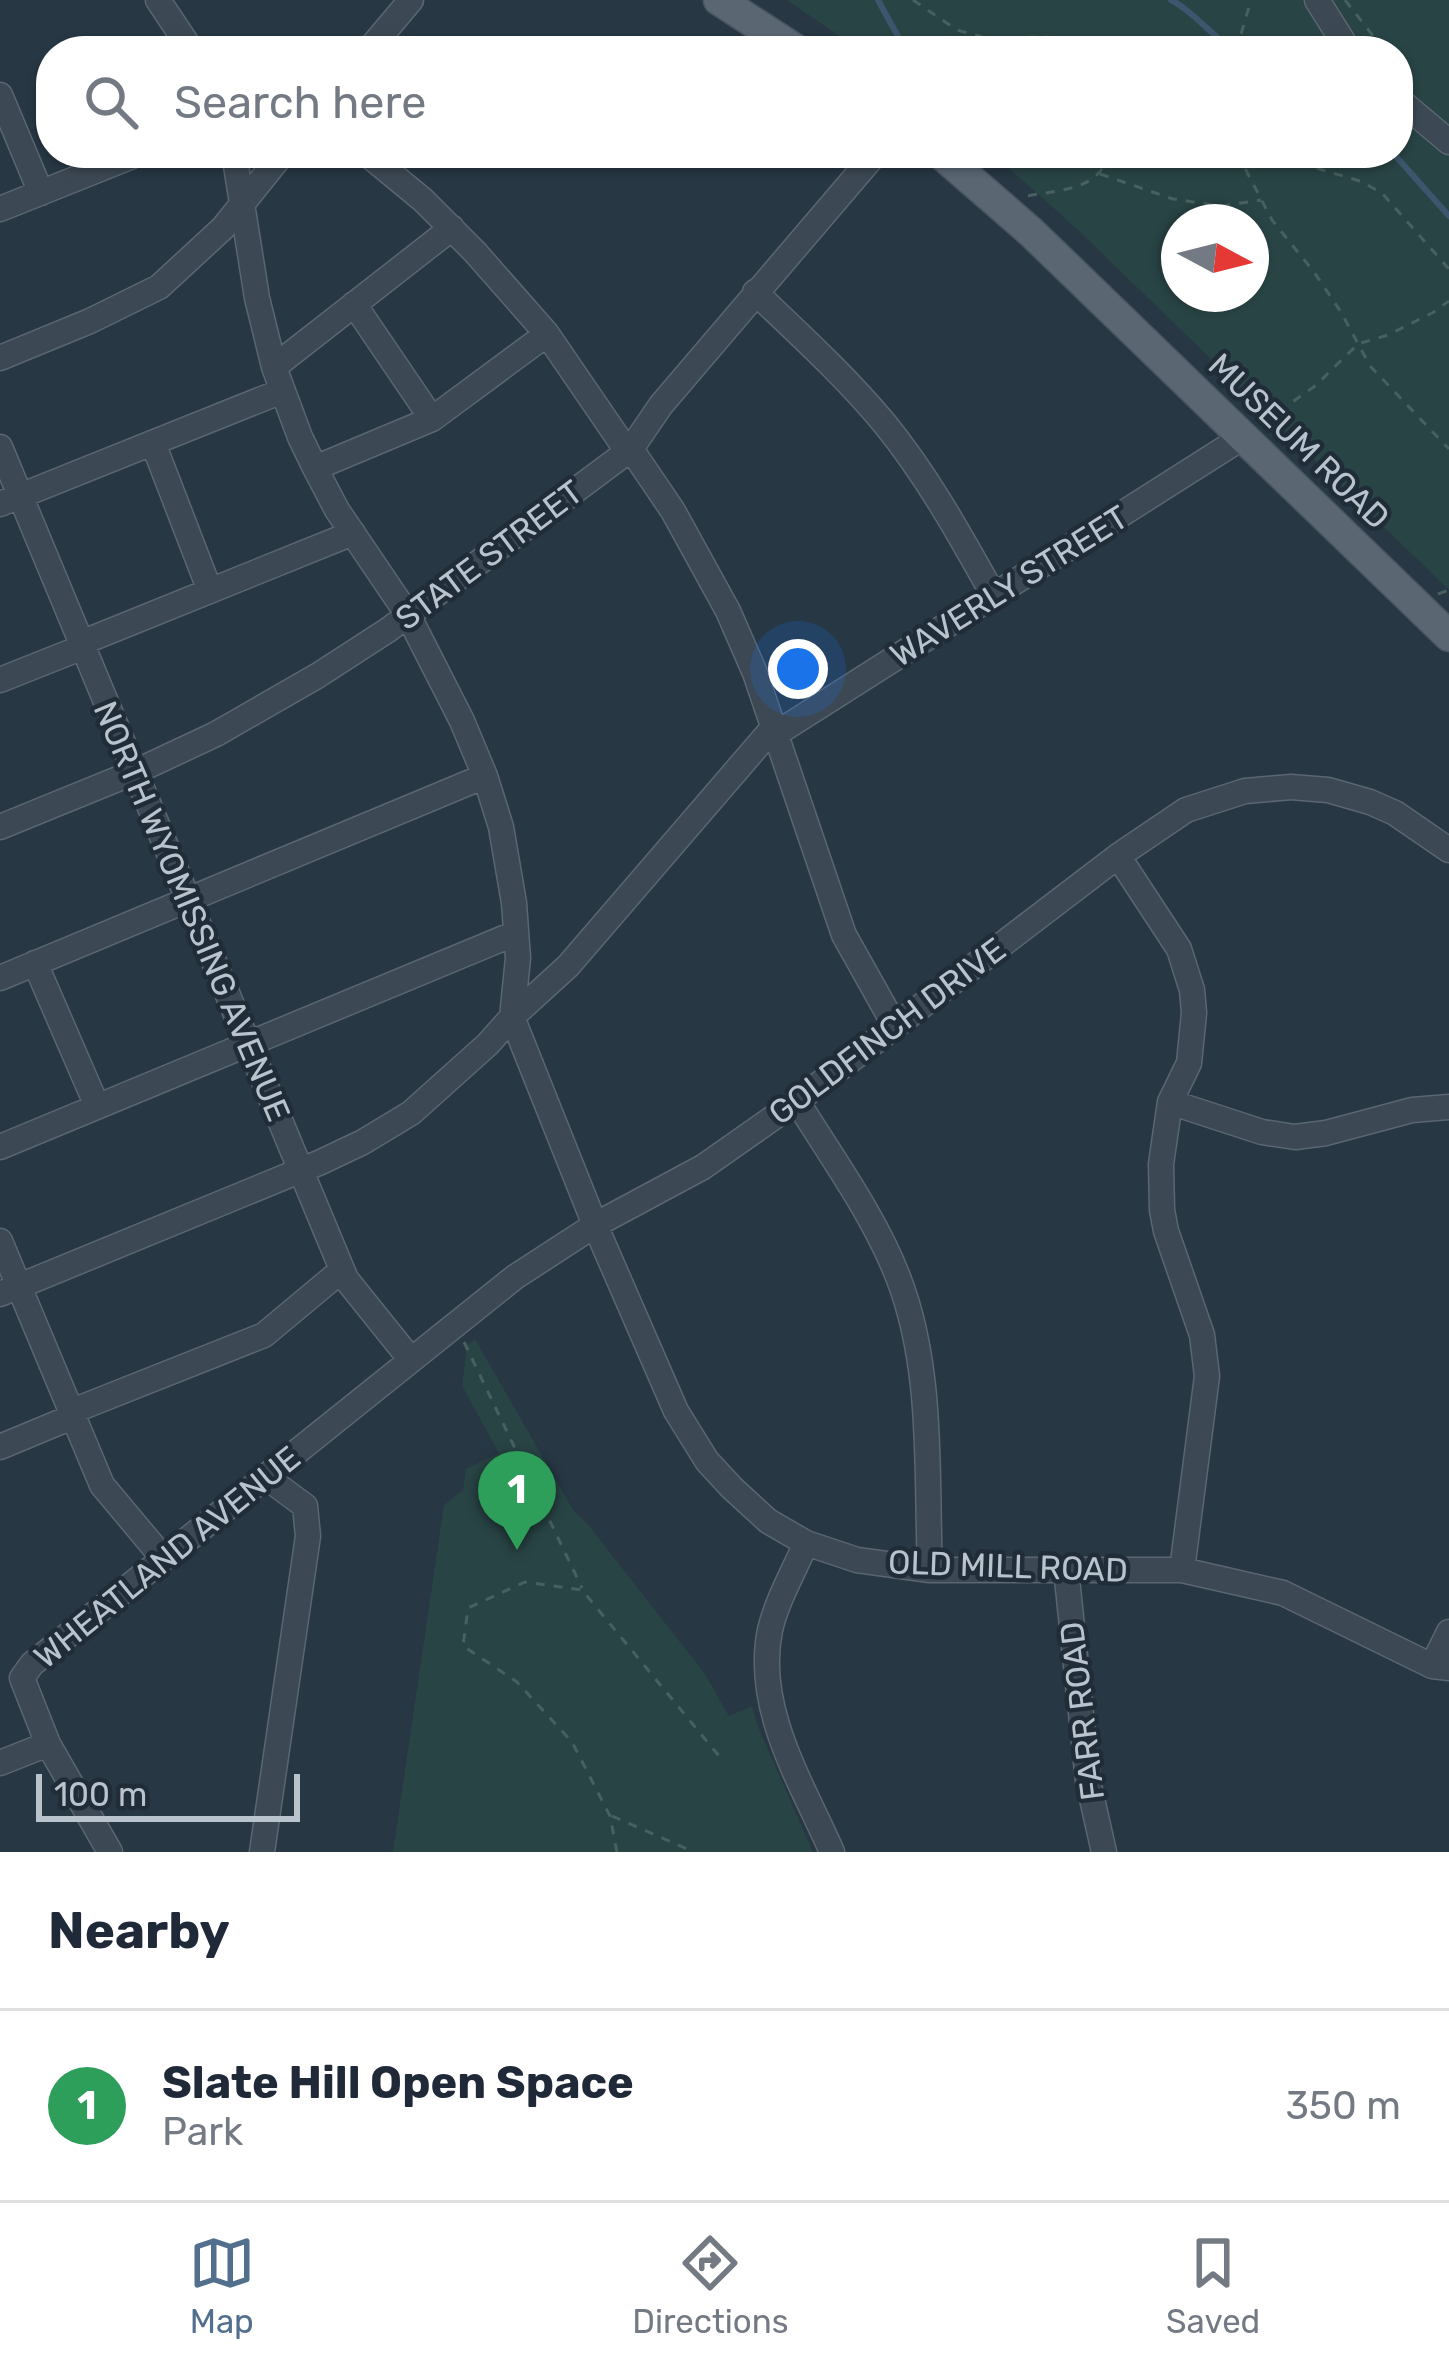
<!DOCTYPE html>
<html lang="en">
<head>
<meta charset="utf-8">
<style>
	:root { --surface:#fff; --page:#f6f6f7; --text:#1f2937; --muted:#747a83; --line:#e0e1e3; --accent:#536f8e }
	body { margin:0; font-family:Rubik,sans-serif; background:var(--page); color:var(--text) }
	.compass { position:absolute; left:1161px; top:204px; width:108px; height:108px; border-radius:50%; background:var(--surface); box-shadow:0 3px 9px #0004; rotate:97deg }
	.scale { position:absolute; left:36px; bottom:30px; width:264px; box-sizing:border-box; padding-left:12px; border:6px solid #b9c3cd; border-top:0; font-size:33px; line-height:42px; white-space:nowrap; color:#b9c3cd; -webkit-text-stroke:9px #202d39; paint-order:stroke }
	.you { position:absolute; left:798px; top:669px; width:42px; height:42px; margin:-30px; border:9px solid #fff; border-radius:50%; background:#1a73e8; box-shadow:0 0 0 18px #1a73e833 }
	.badge { display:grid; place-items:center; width:78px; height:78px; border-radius:50%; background:var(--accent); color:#fff; font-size:39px; font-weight:700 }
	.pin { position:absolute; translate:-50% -99px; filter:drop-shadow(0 3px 6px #0008) }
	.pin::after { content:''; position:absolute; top:63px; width:42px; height:36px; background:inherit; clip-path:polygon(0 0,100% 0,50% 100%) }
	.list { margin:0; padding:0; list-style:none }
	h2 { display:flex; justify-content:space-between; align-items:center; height:156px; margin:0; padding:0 48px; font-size:51px }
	h2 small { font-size:39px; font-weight:400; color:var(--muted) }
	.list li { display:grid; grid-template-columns:78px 1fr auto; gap:36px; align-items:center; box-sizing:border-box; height:192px; padding:0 48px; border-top:3px solid var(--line) }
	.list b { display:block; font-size:45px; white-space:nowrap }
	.list p { margin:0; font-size:39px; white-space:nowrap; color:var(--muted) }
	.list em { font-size:39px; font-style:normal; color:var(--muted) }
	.icon { flex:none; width:66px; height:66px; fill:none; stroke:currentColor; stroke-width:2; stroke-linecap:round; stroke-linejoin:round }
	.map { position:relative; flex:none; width:1449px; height:1852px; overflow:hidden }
	.search { position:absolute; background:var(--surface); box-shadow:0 3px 9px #0004; left:36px; right:36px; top:36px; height:132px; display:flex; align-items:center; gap:30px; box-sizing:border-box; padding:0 42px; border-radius:48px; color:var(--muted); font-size:45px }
	.sheet { height:348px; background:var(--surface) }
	nav { display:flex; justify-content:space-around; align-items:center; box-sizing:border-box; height:168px; border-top:3px solid var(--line); background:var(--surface); font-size:33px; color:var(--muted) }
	nav a { display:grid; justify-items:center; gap:6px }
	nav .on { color:var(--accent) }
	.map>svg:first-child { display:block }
	.green { fill:#294445; fill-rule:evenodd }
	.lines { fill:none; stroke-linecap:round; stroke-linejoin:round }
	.stream { stroke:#3d566d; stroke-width:6 }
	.minor-casing { stroke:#5a6671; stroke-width:27 }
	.major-casing { stroke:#485460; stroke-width:33 }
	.path { stroke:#486060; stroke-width:3; stroke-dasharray:9 9; stroke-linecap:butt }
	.minor { stroke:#3c4853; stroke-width:24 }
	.major { stroke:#5a6773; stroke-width:30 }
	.labels { text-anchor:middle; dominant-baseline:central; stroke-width:9; stroke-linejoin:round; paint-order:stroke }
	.street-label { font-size:33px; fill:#b9c3cd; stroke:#202d39 }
</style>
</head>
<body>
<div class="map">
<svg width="1449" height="1852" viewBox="0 0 1449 1852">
	<rect width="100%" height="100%" fill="#273744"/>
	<path class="green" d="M787,0H1449V590L1077,229L992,153H1398V51H861ZM1179,222H1251V294H1179Z
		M475,1339L573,1510L590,1527L705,1674L729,1716L752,1706L758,1727L813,1852H393L444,1505L463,1490L466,1469L499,1453L462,1386L467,1345Z"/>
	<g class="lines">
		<path class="stream" d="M878,0L906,51
			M1171,0C1197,13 1212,39 1238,51
			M1393,153L1449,216"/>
		<defs>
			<path id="minor" d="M158,0L192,51
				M1317,0L1349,51
				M368,51L411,0
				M0,95L41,193
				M1398,99L1449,142
				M234,153L257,298L274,367
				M366,153L423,200L475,252L547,334L627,451
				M0,209L140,153
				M452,228L274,367L300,437L315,468L337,510L408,615L462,721L485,776L501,827L514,903L518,958L512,1017L595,1225L676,1411L707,1461L732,1488L768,1521L806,1543L857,1560L930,1570H1182L1283,1593L1432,1666L1449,1668
				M755,292C800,335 845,376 885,424C928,477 961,537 994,596
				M354,304L432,419
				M0,358L90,321L159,287L223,228L283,153
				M153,443L210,591
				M0,447L346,1279L411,1360
				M631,449L673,511L728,611L755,673L844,935L895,1026
				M315,468L432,419L547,334
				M0,504L282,391
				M81,643L353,533
				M0,680L83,647
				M774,735L1243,437
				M0,827L135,772L216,734L317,676L388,630L631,449L661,405L876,153
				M1118,856L1179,949L1192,990L1194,1013L1189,1063L1170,1102L1161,1164L1162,1210L1166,1231L1202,1335L1207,1376L1182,1570
				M35,963L97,1106
				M0,978L485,776
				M797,1101C832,1158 874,1215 898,1277C934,1369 926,1474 930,1570
				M1170,1102L1262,1132L1295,1137L1326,1133L1412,1110L1449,1107
				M0,1147L516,933
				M0,1241L102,1485L163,1558
				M0,1294L321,1162L363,1142L411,1113L488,1044L512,1017L568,966L772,729
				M70,1412L264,1335L342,1270
				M0,1447L72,1417
				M806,1543C794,1571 777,1600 770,1630C754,1709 802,1783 832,1852
				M1066,1569L1088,1781L1104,1852
				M1432,1666L1449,1632
				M0,1763L48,1744
				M110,1852L48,1744L22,1678L32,1664L515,1277L595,1225L703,1167L797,1101L1118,856L1186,810L1245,791L1291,787L1328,790L1370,802L1395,813L1449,850
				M262,1852L308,1536L305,1506L266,1477"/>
			<path id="major" d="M719,0L798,51
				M940,153L1031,232L1449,636"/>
		</defs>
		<use href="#minor" class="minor-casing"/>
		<use href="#major" class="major-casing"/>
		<path class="path" d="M913,0L957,30L986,38L1047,37L1078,43L1097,51
			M1345,0L1385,51
			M1236,51L1251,0
			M1398,66L1409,79
			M1237,153L1272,220L1314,272L1341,312L1370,366L1449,449
			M1265,153L1360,181L1382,193L1449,269
			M1100,174L1173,199L1221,206L1261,200
			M1028,196C1062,189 1098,191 1110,153
			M1264,422L1315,386L1358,344L1388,335L1434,312L1449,301
			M1438,594L1449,590
			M464,1342L582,1588
			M612,1816L694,1852
			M617,1852L610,1816L572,1742L517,1682L463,1646L468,1608L525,1582L582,1590L719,1756"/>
		<use href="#minor" class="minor"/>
		<use href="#major" class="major"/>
	</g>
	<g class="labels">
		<g class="street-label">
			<text transform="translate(1299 441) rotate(44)">MUSEUM ROAD</text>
			<text transform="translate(489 555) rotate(-37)">STATE STREET</text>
			<text transform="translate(1009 586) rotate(-32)">WAVERLY STREET</text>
			<text transform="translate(192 911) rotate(67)">NORTH WYOMISSING AVENUE</text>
			<text transform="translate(887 1031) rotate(-37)">GOLDFINCH DRIVE</text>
			<text transform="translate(167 1557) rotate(-39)">WHEATLAND AVENUE</text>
			<text transform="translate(1008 1566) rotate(2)">OLD MILL ROAD</text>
			<text transform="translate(1082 1711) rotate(-97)">FARR ROAD</text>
		</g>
	</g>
</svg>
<svg class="compass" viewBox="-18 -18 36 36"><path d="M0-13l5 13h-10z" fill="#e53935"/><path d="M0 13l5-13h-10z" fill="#747a83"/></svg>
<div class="scale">100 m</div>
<div class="you"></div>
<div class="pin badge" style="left:517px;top:1550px;background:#2e9e5b">1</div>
<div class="search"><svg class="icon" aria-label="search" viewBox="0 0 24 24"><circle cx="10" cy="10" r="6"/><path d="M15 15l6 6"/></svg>Search here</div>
</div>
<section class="sheet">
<h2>Nearby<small></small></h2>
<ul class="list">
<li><span class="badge" style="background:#2e9e5b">1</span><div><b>Slate Hill Open Space</b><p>Park</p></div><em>350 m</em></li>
</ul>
</section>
<nav>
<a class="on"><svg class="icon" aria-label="map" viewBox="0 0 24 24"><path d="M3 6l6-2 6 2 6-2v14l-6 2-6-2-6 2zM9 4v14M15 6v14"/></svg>Map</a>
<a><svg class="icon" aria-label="directions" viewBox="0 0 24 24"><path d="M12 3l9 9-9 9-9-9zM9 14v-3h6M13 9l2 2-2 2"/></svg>Directions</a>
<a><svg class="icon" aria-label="saved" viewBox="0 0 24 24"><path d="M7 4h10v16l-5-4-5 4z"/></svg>Saved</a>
</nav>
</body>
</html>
